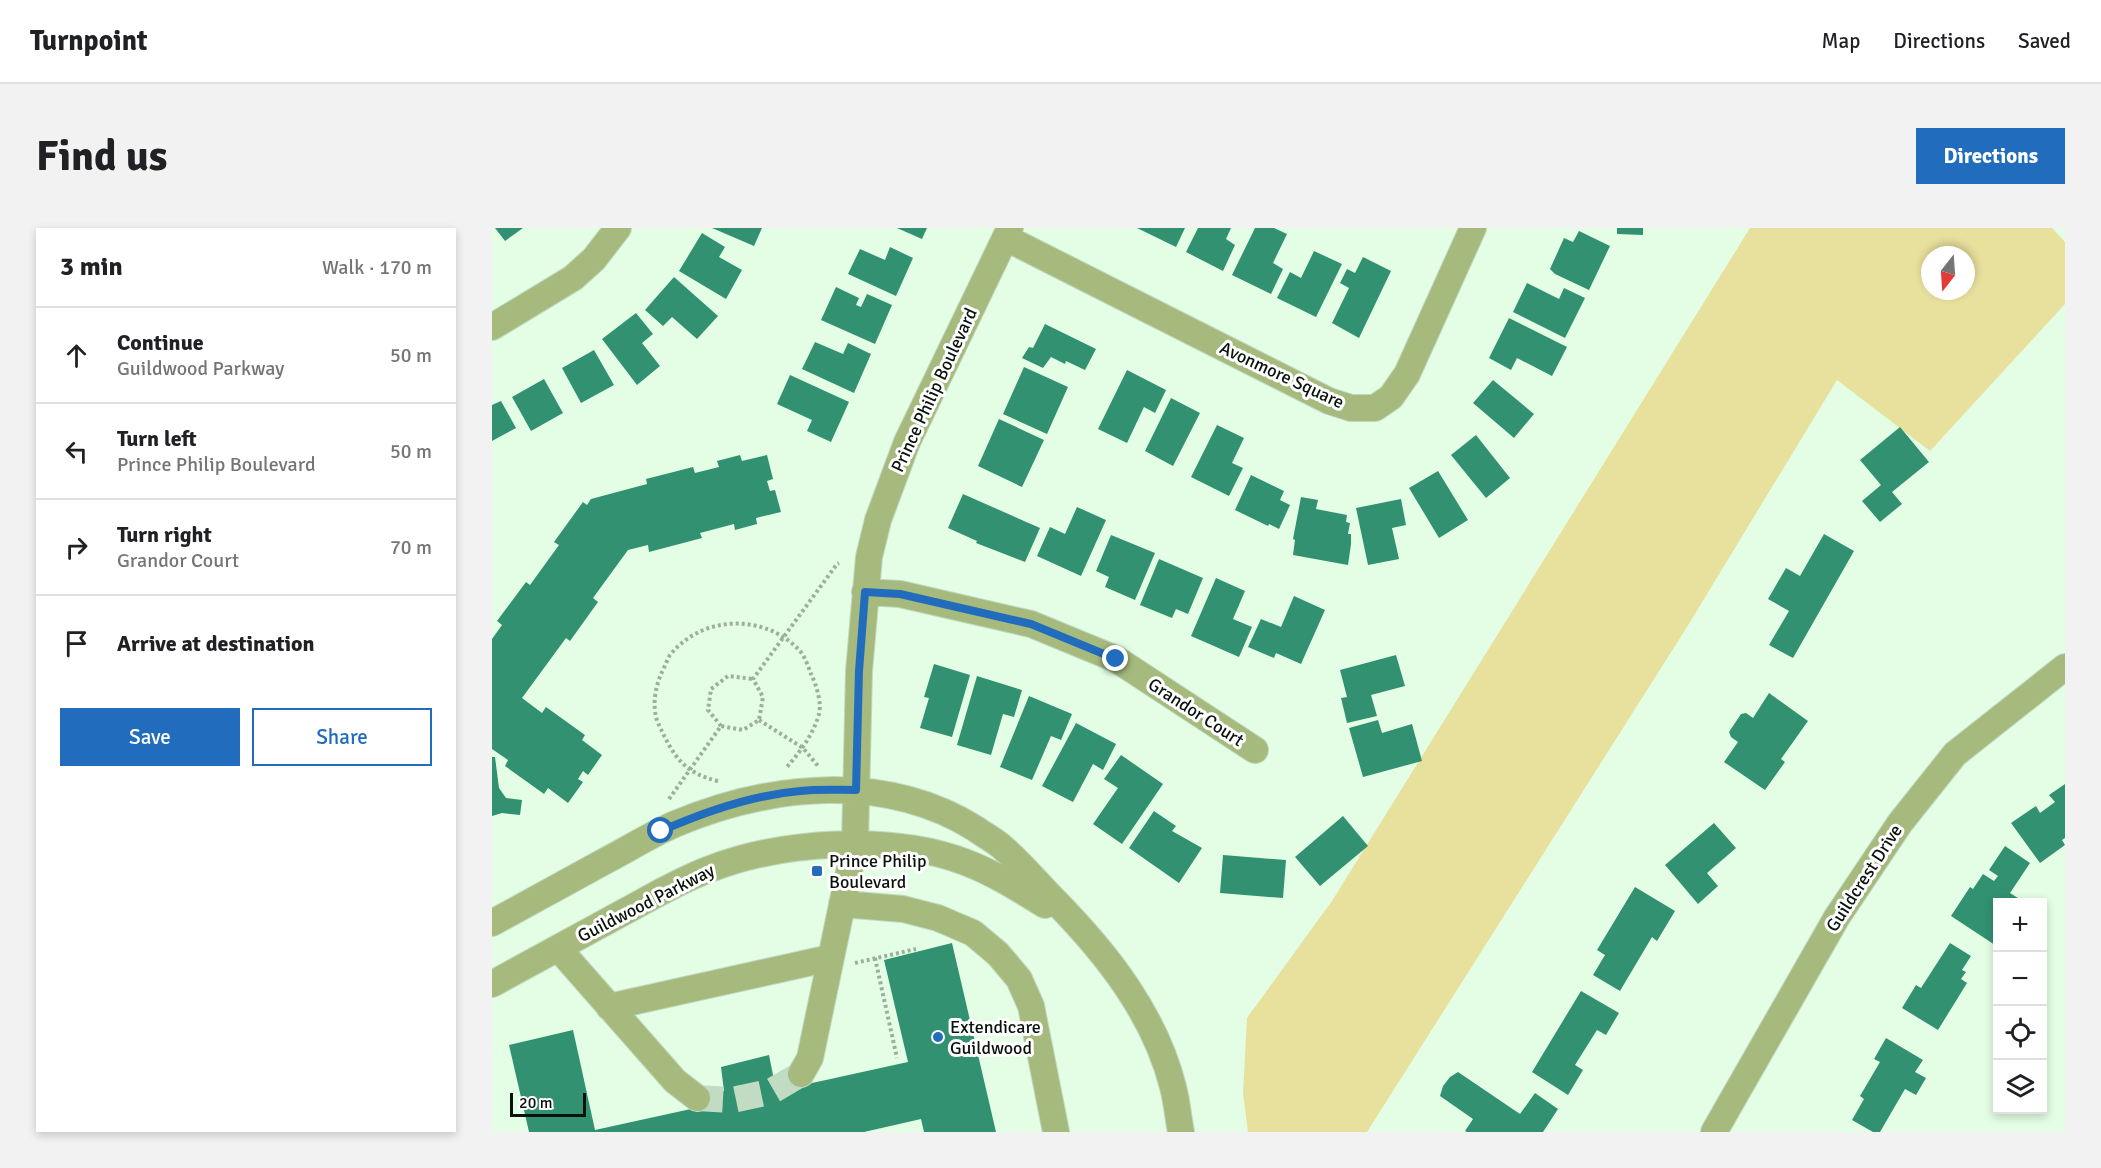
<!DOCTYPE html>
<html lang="en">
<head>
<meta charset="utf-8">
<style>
	:root { --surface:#fff; --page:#f2f2f2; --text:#202124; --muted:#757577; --line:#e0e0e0; --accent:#216cbc }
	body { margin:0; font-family:Signika,sans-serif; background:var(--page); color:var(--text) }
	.controls { position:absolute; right:18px; bottom:18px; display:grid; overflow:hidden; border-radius:0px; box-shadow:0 3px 9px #0003 }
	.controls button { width:54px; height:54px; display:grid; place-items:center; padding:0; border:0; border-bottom:2px solid var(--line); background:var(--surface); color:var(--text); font:30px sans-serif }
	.compass { position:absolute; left:1429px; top:18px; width:54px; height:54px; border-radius:50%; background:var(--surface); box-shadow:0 3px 9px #0003; rotate:197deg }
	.scale { position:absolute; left:18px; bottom:15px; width:76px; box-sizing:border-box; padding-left:6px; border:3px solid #0a130b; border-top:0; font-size:16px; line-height:21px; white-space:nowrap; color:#0a130b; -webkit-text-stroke:4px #fff; paint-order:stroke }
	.stop { position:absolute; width:18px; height:18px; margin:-14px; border:4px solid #216cbc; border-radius:50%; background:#fff }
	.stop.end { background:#216cbc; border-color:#fff; box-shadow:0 2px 6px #0008 }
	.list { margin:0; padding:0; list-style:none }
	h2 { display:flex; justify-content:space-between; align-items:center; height:78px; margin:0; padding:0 24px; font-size:26px }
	h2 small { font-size:20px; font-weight:400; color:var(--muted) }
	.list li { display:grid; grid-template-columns:39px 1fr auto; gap:18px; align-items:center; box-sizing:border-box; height:96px; padding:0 24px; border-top:2px solid var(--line) }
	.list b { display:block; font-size:22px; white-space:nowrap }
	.list p { margin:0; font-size:20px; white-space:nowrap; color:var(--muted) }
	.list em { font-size:20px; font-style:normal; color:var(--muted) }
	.actions { display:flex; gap:12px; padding:18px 24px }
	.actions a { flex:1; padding:14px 0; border:2px solid var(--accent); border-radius:0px; text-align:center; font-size:21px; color:var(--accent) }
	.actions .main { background:var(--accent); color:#fff }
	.icon { flex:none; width:33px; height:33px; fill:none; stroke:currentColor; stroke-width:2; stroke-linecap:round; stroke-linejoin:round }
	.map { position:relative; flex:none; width:1573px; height:904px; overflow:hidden; border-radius:0px }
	header { display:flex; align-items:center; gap:36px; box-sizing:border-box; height:84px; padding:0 30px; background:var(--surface); border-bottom:2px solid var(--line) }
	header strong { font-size:28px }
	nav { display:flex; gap:33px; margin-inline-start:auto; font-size:21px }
	.intro { display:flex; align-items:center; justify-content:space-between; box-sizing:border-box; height:144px; padding:0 36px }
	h1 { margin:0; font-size:42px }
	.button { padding:15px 27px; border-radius:0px; background:var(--accent); color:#fff; font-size:21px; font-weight:700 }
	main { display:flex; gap:36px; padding:0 36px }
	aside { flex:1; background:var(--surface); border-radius:0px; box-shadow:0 3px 9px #0003 }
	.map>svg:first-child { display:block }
	.green { fill:#e8e09d; fill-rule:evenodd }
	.building { fill:#319171 }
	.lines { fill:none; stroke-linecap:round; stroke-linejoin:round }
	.minor-tunnel { stroke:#c2dbc3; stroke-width:26; stroke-dasharray:26 13; stroke-linecap:butt }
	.minor-casing { stroke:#c0d8c1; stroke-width:28 }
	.path { stroke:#9bb09c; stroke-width:4; stroke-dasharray:3 3; stroke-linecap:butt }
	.minor { stroke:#a6ba7e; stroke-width:26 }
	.route { stroke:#216cbc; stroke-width:8 }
	.poi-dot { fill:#216cbc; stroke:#fff; stroke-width:2 }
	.labels { text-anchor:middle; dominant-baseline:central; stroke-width:6; stroke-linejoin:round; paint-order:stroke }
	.street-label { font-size:18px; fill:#0a130b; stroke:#fff }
	.poi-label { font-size:18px; fill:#0a130b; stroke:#fff; text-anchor:start }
</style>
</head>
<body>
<header>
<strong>Turnpoint</strong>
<nav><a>Map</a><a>Directions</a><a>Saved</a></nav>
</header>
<div class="intro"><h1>Find us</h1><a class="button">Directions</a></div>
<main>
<aside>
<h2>3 min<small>Walk · 170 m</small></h2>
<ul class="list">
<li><svg class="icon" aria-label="ahead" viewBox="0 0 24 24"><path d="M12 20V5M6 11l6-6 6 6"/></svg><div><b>Continue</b><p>Guildwood Parkway</p></div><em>50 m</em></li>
<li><svg class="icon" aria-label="left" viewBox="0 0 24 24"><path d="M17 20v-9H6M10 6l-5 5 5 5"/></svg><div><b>Turn left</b><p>Prince Philip Boulevard</p></div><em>50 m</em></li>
<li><svg class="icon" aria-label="right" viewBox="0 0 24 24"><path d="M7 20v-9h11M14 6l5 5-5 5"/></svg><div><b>Turn right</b><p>Grandor Court</p></div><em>70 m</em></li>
<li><svg class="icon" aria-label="arrive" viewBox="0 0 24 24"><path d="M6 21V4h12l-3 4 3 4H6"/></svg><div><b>Arrive at destination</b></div></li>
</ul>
<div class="actions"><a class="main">Save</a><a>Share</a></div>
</aside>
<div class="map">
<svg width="1573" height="904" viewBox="0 0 1573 904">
	<rect width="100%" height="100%" fill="#e3fee4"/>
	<path class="green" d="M1258,0H1560L1573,14V76L1438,223L1345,152L1195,399L875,904H756L751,865L755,790L840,673ZM1438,27H1474V63H1438Z"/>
	<path class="building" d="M3,0H31L13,13Z
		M220,0H270L262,18Z
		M405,0H435L430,11Z
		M645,0H693L684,19Z
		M706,0H739L734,11L743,17L731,43L694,24Z
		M763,0H782L795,6L781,35L791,41L779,66L740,47Z
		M1125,0H1151V7L1125,6Z
		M1087,3L1118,18L1097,62L1063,46L1058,41L1072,10L1081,14Z
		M210,5L233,19L227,29L250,42L234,71L187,43Z
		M398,19L421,30L404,68L356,46L368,21L393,32Z
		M822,23L850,36L824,89L785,70L798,44L809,50Z
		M871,29L899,43L867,110L840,95L857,60L848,55L855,41L863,45Z
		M182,49L226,88L205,111L180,89L171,98L153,82Z
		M1035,55L1067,71L1072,60L1093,70L1073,110L1021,84Z
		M344,59L367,70L364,77L369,79L375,66L400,77L383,116L329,92Z
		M144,85L161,106L150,115L168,138L145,157L110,111Z
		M1017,90L1075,119L1060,148L1025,130L1019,142L997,130Z
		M553,96L604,121L593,142L574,133L573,136L559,129L551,140L530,130L537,119L541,120Z
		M323,114L351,126L356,115L379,126L362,165L310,141Z
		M102,122L122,157L89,175L70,140Z
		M532,139L576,159L555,206L511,186Z
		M635,142L674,162L663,185L652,179L635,215L606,201Z
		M298,147L357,174L339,214L315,203L320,192L285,176Z
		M52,151L71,185L39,203L20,169Z
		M1001,152L1042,186L1022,210L981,175Z
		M679,170L708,185L681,238L653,223Z
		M9,173L24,200L0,213V177Z
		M507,191L552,212L530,259L486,238Z
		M725,197L752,210L740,235L751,240L737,268L699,249Z
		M1408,199L1437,234L1400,264L1410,276L1388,294L1370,273L1389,257L1368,232Z
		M984,207L1018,250L994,270L959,227Z
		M248,227L250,233L275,227L281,251L275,253L278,263L283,262L289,284L264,290L265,296L243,302L242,296L208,305L210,310L157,324L156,317L136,322L101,370L106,374L78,413L74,410L30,470L50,485L54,479L93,507L90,512L110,527L96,547L91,543L86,551L91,554L76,575L56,560L52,566L13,538L16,532L0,521V411L10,397L5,393L34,354L38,357L67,317L62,314L91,274L95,277L99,271L155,256L154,251L201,239L203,245L227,239L225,233Z
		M946,243L976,292L947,310L917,260Z
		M759,247L792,263L788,272L798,277L787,301L777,296L776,298L743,282Z
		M471,266L548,300L533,334L484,315L485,313L456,300Z
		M809,269L826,272L824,281L855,287L854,294L858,295L856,306H859V316L856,337L801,327L803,312L801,311Z
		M909,271L914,297L900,300L907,331L876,337L864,280Z
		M585,279L614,292L589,348L545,328L558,299L573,306Z
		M1332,306L1362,323L1301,430L1277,417L1297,383L1276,371L1294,340L1308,348Z
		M619,307L663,325L643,372L613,359L617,349L604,343Z
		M667,331L711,350L696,386L684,381L680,390L648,377Z
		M724,350L753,363L741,391L760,399L747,429L699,408Z
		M802,368L833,382L809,436L784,425L782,430L756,419L769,391L789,399Z
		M904,427L913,458L879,467L885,488L855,495L849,470L855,469L848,442Z
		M442,436L478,447L460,509L428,500L437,470L432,469Z
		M485,448L530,462L522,489L511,486L499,527L465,517Z
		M1277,465L1316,493L1289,531L1293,534L1273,562L1232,534L1246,514L1239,509L1237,504L1249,486L1254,485L1261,490Z
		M537,468L580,486L569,512L559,508L540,552L508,539Z
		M886,492L890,505L920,496L930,533L871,549L857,500Z
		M584,495L624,516L611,542L601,536L581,574L550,558Z
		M629,527L671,556L630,616L601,596L626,560L612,551Z
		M0,529H3L7,560L14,570L30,572L28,587L10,585L0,588Z
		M1573,556V610L1570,612L1573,617L1548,635L1519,595L1544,578L1548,585L1563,574L1557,567Z
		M662,583L684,598L680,603L710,620L687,655L637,620Z
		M851,588L876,618L828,658L803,629Z
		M1222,595L1244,620L1215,645L1226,658L1206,676L1173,637Z
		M1513,618L1538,635L1518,665L1526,670L1523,674H1506V719L1459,688L1478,659L1481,661L1491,646L1502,653L1506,648L1497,642Z
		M731,627L794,632L791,670L728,665Z
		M1143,659L1183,683L1165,713L1160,709L1128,763L1101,747L1113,727L1105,722Z
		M460,715L504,904H432L429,891L372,904H37L17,817L81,802L103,902L208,879L205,870L232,863L229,839L277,827L282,852L309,846L311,857L416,834L392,732Z
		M1458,715L1479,728L1470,742L1474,744L1469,751L1475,755L1446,802L1410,780L1424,757L1429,760Z
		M1089,763L1127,785L1114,807L1105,802L1083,837L1091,842L1076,867L1040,844Z
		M1394,810L1431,832L1423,844L1434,850L1424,867L1413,861L1388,904H1381L1360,892L1372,871L1368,868L1388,834L1382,831Z
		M966,844L1028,886L1043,865L1066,881L1051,904H975L973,903L981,891L948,868L951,858L958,849Z"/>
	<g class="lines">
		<path class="minor-tunnel" d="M205,870L240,872L278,864L309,846"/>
		<defs>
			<path id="minor" d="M514,10L837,173L859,180H883L899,169L915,146L981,0
				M0,99L81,50L102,31L126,0
				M373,364L408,366L539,396L624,431L763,522
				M350,676L411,681L446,690L481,705L506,726L527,751L539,778L564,904
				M0,695C38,674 77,653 115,632C138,620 160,606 183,596C279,556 393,544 484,601C492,607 502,612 510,619C529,635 546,656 564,674C615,726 663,787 681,859C685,874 686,889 689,904
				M66,720L183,853L205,870
				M0,756C44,732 88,708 132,684C160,669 188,652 218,641C290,613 400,606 473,634C502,645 527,661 553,677
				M117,779L338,730
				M309,846L318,830L363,615L367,443L377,329L386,292L415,214L518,0
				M1222,904L1345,689L1408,595L1463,526L1573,439"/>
		</defs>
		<use href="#minor" class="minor-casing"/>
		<path class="path" d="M267,492L311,520L326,538
			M229,498L216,482L219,461L236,448L261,451
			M226,553C191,545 181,527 167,497C159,481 163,459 170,444C173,438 175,432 178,427C210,387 272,385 307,422C313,428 316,438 319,446C324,456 330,475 327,486C321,507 308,524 294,540
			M177,571L229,498L251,502L267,492L271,469L261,451L345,336L347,335
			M383,730L405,830
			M363,735L424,721"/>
		<use href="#minor" class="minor"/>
	</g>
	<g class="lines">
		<path class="route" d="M169,603C212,584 261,567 308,563C326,561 345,562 364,562L367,443L373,364L408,366L539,396L624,431"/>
	</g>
	<g class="poi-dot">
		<rect x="319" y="637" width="12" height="12" rx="3"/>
		<circle cx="446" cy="809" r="6"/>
	</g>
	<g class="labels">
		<g class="street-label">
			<text transform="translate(790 147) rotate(25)">Avonmore Square</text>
			<text transform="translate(442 162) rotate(-65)">Prince Philip Boulevard</text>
			<text transform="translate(704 484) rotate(33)">Grandor Court</text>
			<text transform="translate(1372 650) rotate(-57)">Guildcrest Drive</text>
			<text transform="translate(154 675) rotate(-27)">Guildwood Parkway</text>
		</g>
		<g class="poi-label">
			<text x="337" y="633">Prince Philip<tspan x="337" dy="21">Boulevard</tspan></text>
			<text x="458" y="799">Extendicare<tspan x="458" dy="21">Guildwood</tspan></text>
		</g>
	</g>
</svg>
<div class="controls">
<button>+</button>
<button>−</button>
<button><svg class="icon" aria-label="locate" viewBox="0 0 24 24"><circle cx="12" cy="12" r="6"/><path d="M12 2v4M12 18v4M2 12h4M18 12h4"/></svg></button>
<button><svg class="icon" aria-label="layers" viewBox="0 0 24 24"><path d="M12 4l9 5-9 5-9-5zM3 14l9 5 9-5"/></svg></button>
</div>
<svg class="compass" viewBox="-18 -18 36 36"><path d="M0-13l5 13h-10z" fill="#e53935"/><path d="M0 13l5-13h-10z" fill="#757577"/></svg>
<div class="scale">20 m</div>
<div class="stop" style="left:169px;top:603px"></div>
<div class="stop end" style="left:624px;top:431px"></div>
</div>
</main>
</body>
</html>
